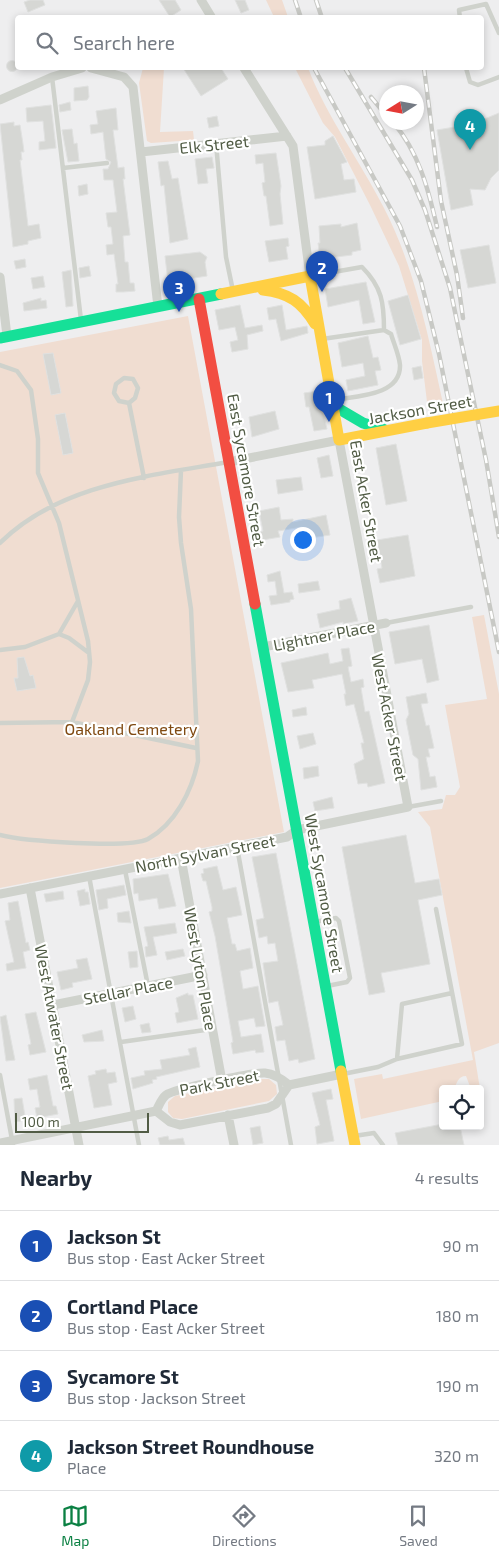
<!DOCTYPE html>
<html lang="en">
<head>
<meta charset="utf-8">
<style>
	:root { --surface:#fff; --page:#f2f2f3; --text:#1f2937; --muted:#747a83; --line:#e0e1e3; --accent:#0b8043 }
	body { margin:0; font-family:"Exo 2",sans-serif; background:var(--page); color:var(--text) }
	.controls { position:absolute; right:15px; bottom:15px; display:grid; overflow:hidden; border-radius:5px; box-shadow:0 2px 8px #0003 }
	.controls button { width:45px; height:45px; display:grid; place-items:center; padding:0; border:0; border-bottom:1px solid var(--line); background:var(--surface); color:var(--text); font:25px sans-serif }
	.compass { position:absolute; left:379px; top:85px; width:45px; height:45px; border-radius:50%; background:var(--surface); box-shadow:0 2px 8px #0003; rotate:259deg }
	.scale { position:absolute; left:15px; bottom:12px; width:134px; box-sizing:border-box; padding-left:5px; border:2px solid #515c45; border-top:0; font-size:14px; line-height:18px; white-space:nowrap; color:#515c45; -webkit-text-stroke:4px #fff; paint-order:stroke }
	.you { position:absolute; left:302px; top:539px; width:18px; height:18px; margin:-12px; border:4px solid #fff; border-radius:50%; background:#1a73e8; box-shadow:0 0 0 8px #1a73e833 }
	.badge { display:grid; place-items:center; width:32px; height:32px; border-radius:50%; background:var(--accent); color:#fff; font-size:16px; font-weight:700 }
	.pin { position:absolute; translate:-50% -41px; filter:drop-shadow(0 1px 2px #0008) }
	.pin::after { content:''; position:absolute; top:26px; width:18px; height:15px; background:inherit; clip-path:polygon(0 0,100% 0,50% 100%) }
	.list { margin:0; padding:0; list-style:none }
	h2 { display:flex; justify-content:space-between; align-items:center; height:65px; margin:0; padding:0 20px; font-size:21px }
	h2 small { font-size:16px; font-weight:400; color:var(--muted) }
	.list li { display:grid; grid-template-columns:32px 1fr auto; gap:15px; align-items:center; box-sizing:border-box; height:70px; padding:0 20px; border-top:1px solid var(--line) }
	.list b { display:block; font-size:19px; white-space:nowrap }
	.list p { margin:0; font-size:16px; white-space:nowrap; color:var(--muted) }
	.list em { font-size:16px; font-style:normal; color:var(--muted) }
	.icon { flex:none; width:28px; height:28px; fill:none; stroke:currentColor; stroke-width:2; stroke-linecap:round; stroke-linejoin:round }
	.map { position:relative; flex:none; width:499px; height:1145px; overflow:hidden }
	.search { position:absolute; background:var(--surface); box-shadow:0 2px 8px #0003; left:15px; right:15px; top:15px; height:55px; display:flex; align-items:center; gap:12px; box-sizing:border-box; padding:0 18px; border-radius:5px; color:var(--muted); font-size:19px }
	.sheet { height:345px; background:var(--surface) }
	nav { display:flex; justify-content:space-around; align-items:center; box-sizing:border-box; height:70px; border-top:1px solid var(--line); background:var(--surface); font-size:14px; color:var(--muted) }
	nav a { display:grid; justify-items:center; gap:2px }
	nav .on { color:var(--accent) }
	.map>svg:first-child { display:block }
	.green { fill:#f0ddd1 }
	.building { fill:#d6d7d4; stroke:#e0e1e0 }
	.lines { fill:none; stroke-linecap:round; stroke-linejoin:round }
	.lane { stroke:#cfd2cc; stroke-width:4.5 }
	.street { stroke:#cfd2cc; stroke-width:9 }
	.fast { stroke:#16e098; stroke-width:11 }
	.slow { stroke:#ffcf43; stroke-width:11 }
	.jam { stroke:#f24e42; stroke-width:11 }
	.rail-casing { stroke:#c8c9c5; stroke-width:4.5 }
	.rail { stroke:#fff; stroke-width:2.5; stroke-dasharray:8; stroke-linecap:butt }
	.slow-bridge { stroke:#ffcf43; stroke-width:11 }
	.labels { text-anchor:middle; dominant-baseline:central; stroke-width:4.5; stroke-linejoin:round; paint-order:stroke }
	.street-label { font-size:16px; fill:#515c45; stroke:#fff }
	.park-label { font-size:16px; fill:#804a12; stroke:#fff }
</style>
</head>
<body>
<div class="map">
<svg width="499" height="1145" viewBox="0 0 499 1145">
	<rect width="100%" height="100%" fill="#eeeeef"/>
	<path class="green" d="M266,0H282L288,17H274Z
		M143,68H164L160,132L193,131L194,140L151,143L147,141L139,83Z
		M295,68H308C327,117 360,161 384,208C416,270 429,340 444,408L428,410L422,361V340L399,266L370,205L335,137L323,123Z
		M188,316L284,832L0,888V352Z
		M484,615L499,694V1043L474,1052L480,1089H471L466,1076C458,1076 457,1083 454,1089H443V1101L361,1119L354,1079L382,1074L383,1079L473,1060L430,827L418,812L442,809L446,795H455L460,787L445,705L487,699L472,617Z
		M260,1079H269L276,1085L277,1094L269,1101L182,1119L173,1118L168,1112V1102L175,1096Z"/>
	<path class="building" d="M30,0H43L45,5L28,12L24,2Z
		M159,0H175L181,10L170,17Z
		M235,0H245L249,10L241,13Z
		M6.5 66a5.5 5.5 0 1 1 11 0a5.5 5.5 0 1 1-11 0Z
		M183,68H221L228,79L201,96Z
		M88,86L89,97L87,100L74,101V88Z
		M70,102L71,110L60,112L59,105Z
		M51,105L56,148L39,150V142L45,141L43,121L27,122L26,108Z
		M116,108L118,130H113L118,168L124,167L125,179H123L130,235L123,236L125,262H128L130,283H134L135,291L123,292H116V284H118L114,254L107,255L106,245L113,244L111,227H108L106,213L117,212L113,180H104L103,169H108L111,162L106,159L103,132L91,134L90,125L98,124L96,111Z
		M499,113V170L491,178L485,190L470,189L473,205L451,210L437,130L472,124Z
		M217,116L219,126L209,128L207,118Z
		M14,122V126L20,125L23,144L24,152H21L22,160H20L28,226L39,224L41,238L28,241V244L13,247L0,124Z
		M72,129L74,144L77,143L79,161L68,162L62,130Z
		M333,136L347,162L341,164L344,180L354,179L356,192L315,199L307,147L325,145V141Z
		M276,153L281,186L280,194L283,224L270,226L266,196H264L262,183L265,182L263,163L256,164L255,155Z
		M212,157L214,168L206,169L208,183L198,184L195,159Z
		M168,161L172,179L178,178L188,239L170,243L164,185L161,186L158,162Z
		M87,184L88,194L79,196L78,186Z
		M357,223L361,250L352,252V255L320,259L318,243H320L319,226L341,224V227Z
		M288,238L289,246L286,247L288,259L269,262L265,241Z
		M489,245L496,283L468,288L460,250Z
		M200,252L207,257L205,262L207,276L168,282L165,256Z
		M25,259L26,267L16,269L14,261Z
		M89,266L91,276L80,278L79,268Z
		M71,270L73,306L66,307L62,272Z
		M43,276L45,287L33,289L31,278Z
		M366,282L375,322L363,324L359,300L328,307L325,289Z
		M408,295L421,339L400,345L388,301Z
		M41,298V301L46,300L47,308L24,311L23,303Z
		M240,305L245,328L262,325L263,331L247,335L248,349L232,352L230,342L238,340L235,327L219,330L215,310Z
		M282,305L286,330L307,326L308,333L281,341L276,319L269,320L267,308Z
		M368,336L373,358L378,357L381,370L375,371L378,385L348,391L346,380L365,376L363,363L342,367L338,343Z
		M53,353L61,393L51,395L43,354Z
		M421,366L423,378L414,380L412,368Z
		M318,391L327,429L314,431L309,407H306L304,393Z
		M275,411L279,429L252,437L249,417Z
		M65,413L73,453L63,455L55,415Z
		M396,444L407,501L386,505L376,448Z
		M329,455L333,476L321,478L317,458Z
		M301,477L303,490L278,494L276,480Z
		M279,507L281,520L293,519V522L326,515L330,535L304,539L302,527L278,531L280,537L257,541L255,533L263,531L259,511Z
		M408,535L415,576L380,583L377,569L382,568L377,540Z
		M280,571L284,593L292,592L294,599L290,600V602L271,605L269,596L277,595L275,581L268,582L267,575Z
		M318,581L320,590L299,593L298,584Z
		M351,598L358,621L343,624V622L320,628L317,614L340,609L339,601Z
		M429,625L439,680L427,683L422,659L395,664L389,632Z
		M349,648L352,666L348,667L351,682L363,679L364,687L361,688L365,712L369,711L385,783L368,787L367,783L358,784L354,764L364,759L361,743H364L354,704L346,706L344,694H346L342,674L312,680L314,688L288,692L281,663L328,653L330,664L343,661L341,649Z
		M24,657L30,676L33,675L36,688L17,691L14,678H18L17,658Z
		M426,693L428,703L421,704L426,726L429,725L434,748L428,749L430,757H426L430,777L435,776L437,787L421,790L418,759L413,755L406,720L409,714L406,697Z
		M306,707L307,715L293,717L292,710Z
		M313,733L316,744L300,749L297,736Z
		M318,766L319,776L304,779L303,768Z
		M332,797L334,808L315,811L313,802Z
		M406,835L415,883L439,879L442,895L418,900L430,964L381,973L385,992L369,995L342,847Z
		M276,853L315,1059L299,1063L298,1059L289,1061L285,1040L277,1041L275,1027L283,1025L278,1001L269,1003L263,963L278,961L275,943L268,944L267,936L259,938L256,920L264,918L252,857Z
		M217,866L223,890L236,887L242,915L227,918L232,944H235L237,951L250,948L253,968L240,971L243,989L258,986L265,1026L256,1027L254,1018L238,1021L241,1037L261,1034L264,1052L256,1053L255,1050L233,1054L231,1043L233,1042L215,936L209,912L212,911V907L206,881H203L201,874L204,873L203,869Z
		M168,874L176,906L159,909L157,898L139,901L138,893L134,894L133,879Z
		M124,885L126,895L107,899L108,908L99,910L96,890Z
		M85,889V892H88L90,904L80,906L77,891Z
		M63,891L64,899L46,902L44,894Z
		M18,901L26,943L28,942L30,950L23,952L26,968L7,971L6,964L14,962L5,921L10,920L8,903Z
		M129,911L131,923L118,922L117,913Z
		M175,923L177,933L153,937L157,955L146,957L145,947L148,946L144,927Z
		M183,949L185,956L167,960L165,952Z
		M137,951L138,967L130,968L128,952Z
		M87,958L92,979L72,983L73,987L61,990L57,972L78,968L76,960Z
		M188,993V995H193L198,1019L177,1023L175,1013L179,1012L176,998Z
		M133,1006L136,1019L125,1022L122,1008Z
		M36,1012L46,1052L30,1055L28,1045L31,1044L25,1014Z
		M6,1015L15,1060L6,1061L0,1017Z
		M149,1023L151,1032L142,1033L140,1025Z
		M102,1030L104,1041L84,1042L82,1035Z
		M196,1047L200,1067L156,1077L157,1079L152,1080L153,1083L133,1089L131,1078L145,1075L144,1071L162,1069L160,1060L190,1055L188,1049Z
		M106,1069L107,1073L115,1072L117,1082L108,1084L112,1105L94,1108L88,1076L96,1074L95,1071Z
		M47,1075L53,1106H56L58,1114L37,1118L35,1108L40,1107L37,1089L30,1090L28,1079Z
		M331,1089L333,1099L326,1100L334,1141L317,1144L315,1127L320,1125L312,1093Z
		M22,1098L25,1116L22,1117V1121L15,1122L14,1099Z
		M443,1124V1126H460L464,1145H398L395,1133Z
		M260,1126L263,1143L253,1145L250,1128Z
		M168,1136L169,1140L183,1138L185,1145H160L158,1138Z"/>
	<g class="lines">
		<path class="lane" d="M460,18L459,10L486,4L499,33
			M466,68L470,82L478,85L499,77
			M52,77L81,320
			M216,143L226,257L233,291
			M63,168L107,163
			M311,276L362,267C382,287 384,303 384,330
			M322,339L384,330L391,334C394,344 399,355 400,365C401,396 356,396 334,400
			M0,365L17,371L31,390L38,439V473L59,523L88,641L90,662L88,680L72,722
			M129,403L119,401L114,393L116,384L124,378L133,379L138,388L135,398L129,403L144,478
			M0,543C59,484 150,476 228,462
			M386,623L471,607
			M59,634L69,638L89,653
			M0,650L25,647L59,634L78,601
			M0,723L72,722L196,748
			M408,807L441,801
			M0,835C23,841 129,849 148,839C175,824 192,791 198,761L191,609L181,543L179,517L181,470
			M237,847L291,1145
			M125,870L148,986
			M89,876L139,1145
			M314,922L336,918L339,921L350,978L347,982L327,986
			M121,1042L212,1029
			M397,1059L402,1004L452,993
			M343,1074L378,1067L397,1059L462,1044L436,909
			M0,1075L13,1145
			M354,1136L374,1133L383,1145"/>
		<path class="street" d="M201,0L212,18
			M91,68L124,77L133,87L158,307
			M244,68L293,146L310,276
			M0,100L52,77L82,68
			M141,152L287,136
			M0,277L7,336
			M263,647L386,623
			M181,858L222,1081
			M30,888L79,1145
			M0,894L287,837L297,830L408,807L339,440L229,462
			M53,1005L203,975
			M156,1111L170,1122L180,1125L268,1108L276,1104L289,1085L342,1074
			M156,1111C159,1106 161,1099 166,1095C174,1089 254,1072 265,1073C275,1074 282,1079 289,1085
			M228,1115L234,1145
			M0,1143L156,1111"/>
		<path class="fast" d="M0,338L221,294
			M334,406L363,423L383,429
			M255,604L341,1071"/>
		<path class="slow" d="M263,290C289,293 302,302 315,324
			M221,294L310,276L339,440L427,423
			M341,1071L355,1145"/>
		<path class="jam" d="M199,299L255,604"/>
		<defs>
			<path id="rail" d="M295,0L301,18
				M316,0L322,18
				M314,68L400,226L421,281L439,354L499,652
				M345,68L412,180L425,210L450,288L486,460L499,537
				M424,68L441,201L457,275L463,318
				M371,97L386,115
				M393,122C419,153 428,188 437,227"/>
		</defs>
		<use href="#rail" class="rail-casing"/>
		<use href="#rail" class="rail"/>
		<path class="slow-bridge" d="M427,423L499,411"/>
	</g>
	<g class="labels">
		<g class="street-label">
			<text transform="translate(214 144) rotate(-6)">Elk Street</text>
			<text transform="translate(420 409) rotate(-10)">Jackson Street</text>
			<text transform="translate(247 470) rotate(80)">East Sycamore Street</text>
			<text transform="translate(367 501) rotate(80)">East Acker Street</text>
			<text transform="translate(324 635) rotate(-11)">Lightner Place</text>
			<text transform="translate(390 717) rotate(79)">West Acker Street</text>
			<text transform="translate(205 853) rotate(-11)">North Sylvan Street</text>
			<text transform="translate(325 893) rotate(80)">West Sycamore Street</text>
			<text transform="translate(201 969) rotate(80)">West Lyton Place</text>
			<text transform="translate(128 990) rotate(-11)">Stellar Place</text>
			<text transform="translate(55 1017) rotate(79)">West Atwater Street</text>
			<text transform="translate(219 1082) rotate(-11)">Park Street</text>
		</g>
		<g class="park-label">
			<text x="131" y="728">Oakland Cemetery</text>
		</g>
	</g>
</svg>
<div class="controls">
<button><svg class="icon" aria-label="locate" viewBox="0 0 24 24"><circle cx="12" cy="12" r="6"/><path d="M12 2v4M12 18v4M2 12h4M18 12h4"/></svg></button>
</div>
<svg class="compass" viewBox="-18 -18 36 36"><path d="M0-13l5 13h-10z" fill="#e53935"/><path d="M0 13l5-13h-10z" fill="#747a83"/></svg>
<div class="scale">100 m</div>
<div class="you"></div>
<div class="pin badge" style="left:329px;top:422px;background:#1a4fb4">1</div>
<div class="pin badge" style="left:322px;top:292px;background:#1a4fb4">2</div>
<div class="pin badge" style="left:179px;top:312px;background:#1a4fb4">3</div>
<div class="pin badge" style="left:470px;top:150px;background:#0f9aa8">4</div>
<div class="search"><svg class="icon" aria-label="search" viewBox="0 0 24 24"><circle cx="10" cy="10" r="6"/><path d="M15 15l6 6"/></svg>Search here</div>
</div>
<section class="sheet">
<h2>Nearby<small>4 results</small></h2>
<ul class="list">
<li><span class="badge" style="background:#1a4fb4">1</span><div><b>Jackson St</b><p>Bus stop · East Acker Street</p></div><em>90 m</em></li>
<li><span class="badge" style="background:#1a4fb4">2</span><div><b>Cortland Place</b><p>Bus stop · East Acker Street</p></div><em>180 m</em></li>
<li><span class="badge" style="background:#1a4fb4">3</span><div><b>Sycamore St</b><p>Bus stop · Jackson Street</p></div><em>190 m</em></li>
<li><span class="badge" style="background:#0f9aa8">4</span><div><b>Jackson Street Roundhouse</b><p>Place</p></div><em>320 m</em></li>
</ul>
</section>
<nav>
<a class="on"><svg class="icon" aria-label="map" viewBox="0 0 24 24"><path d="M3 6l6-2 6 2 6-2v14l-6 2-6-2-6 2zM9 4v14M15 6v14"/></svg>Map</a>
<a><svg class="icon" aria-label="directions" viewBox="0 0 24 24"><path d="M12 3l9 9-9 9-9-9zM9 14v-3h6M13 9l2 2-2 2"/></svg>Directions</a>
<a><svg class="icon" aria-label="saved" viewBox="0 0 24 24"><path d="M7 4h10v16l-5-4-5 4z"/></svg>Saved</a>
</nav>
</body>
</html>
